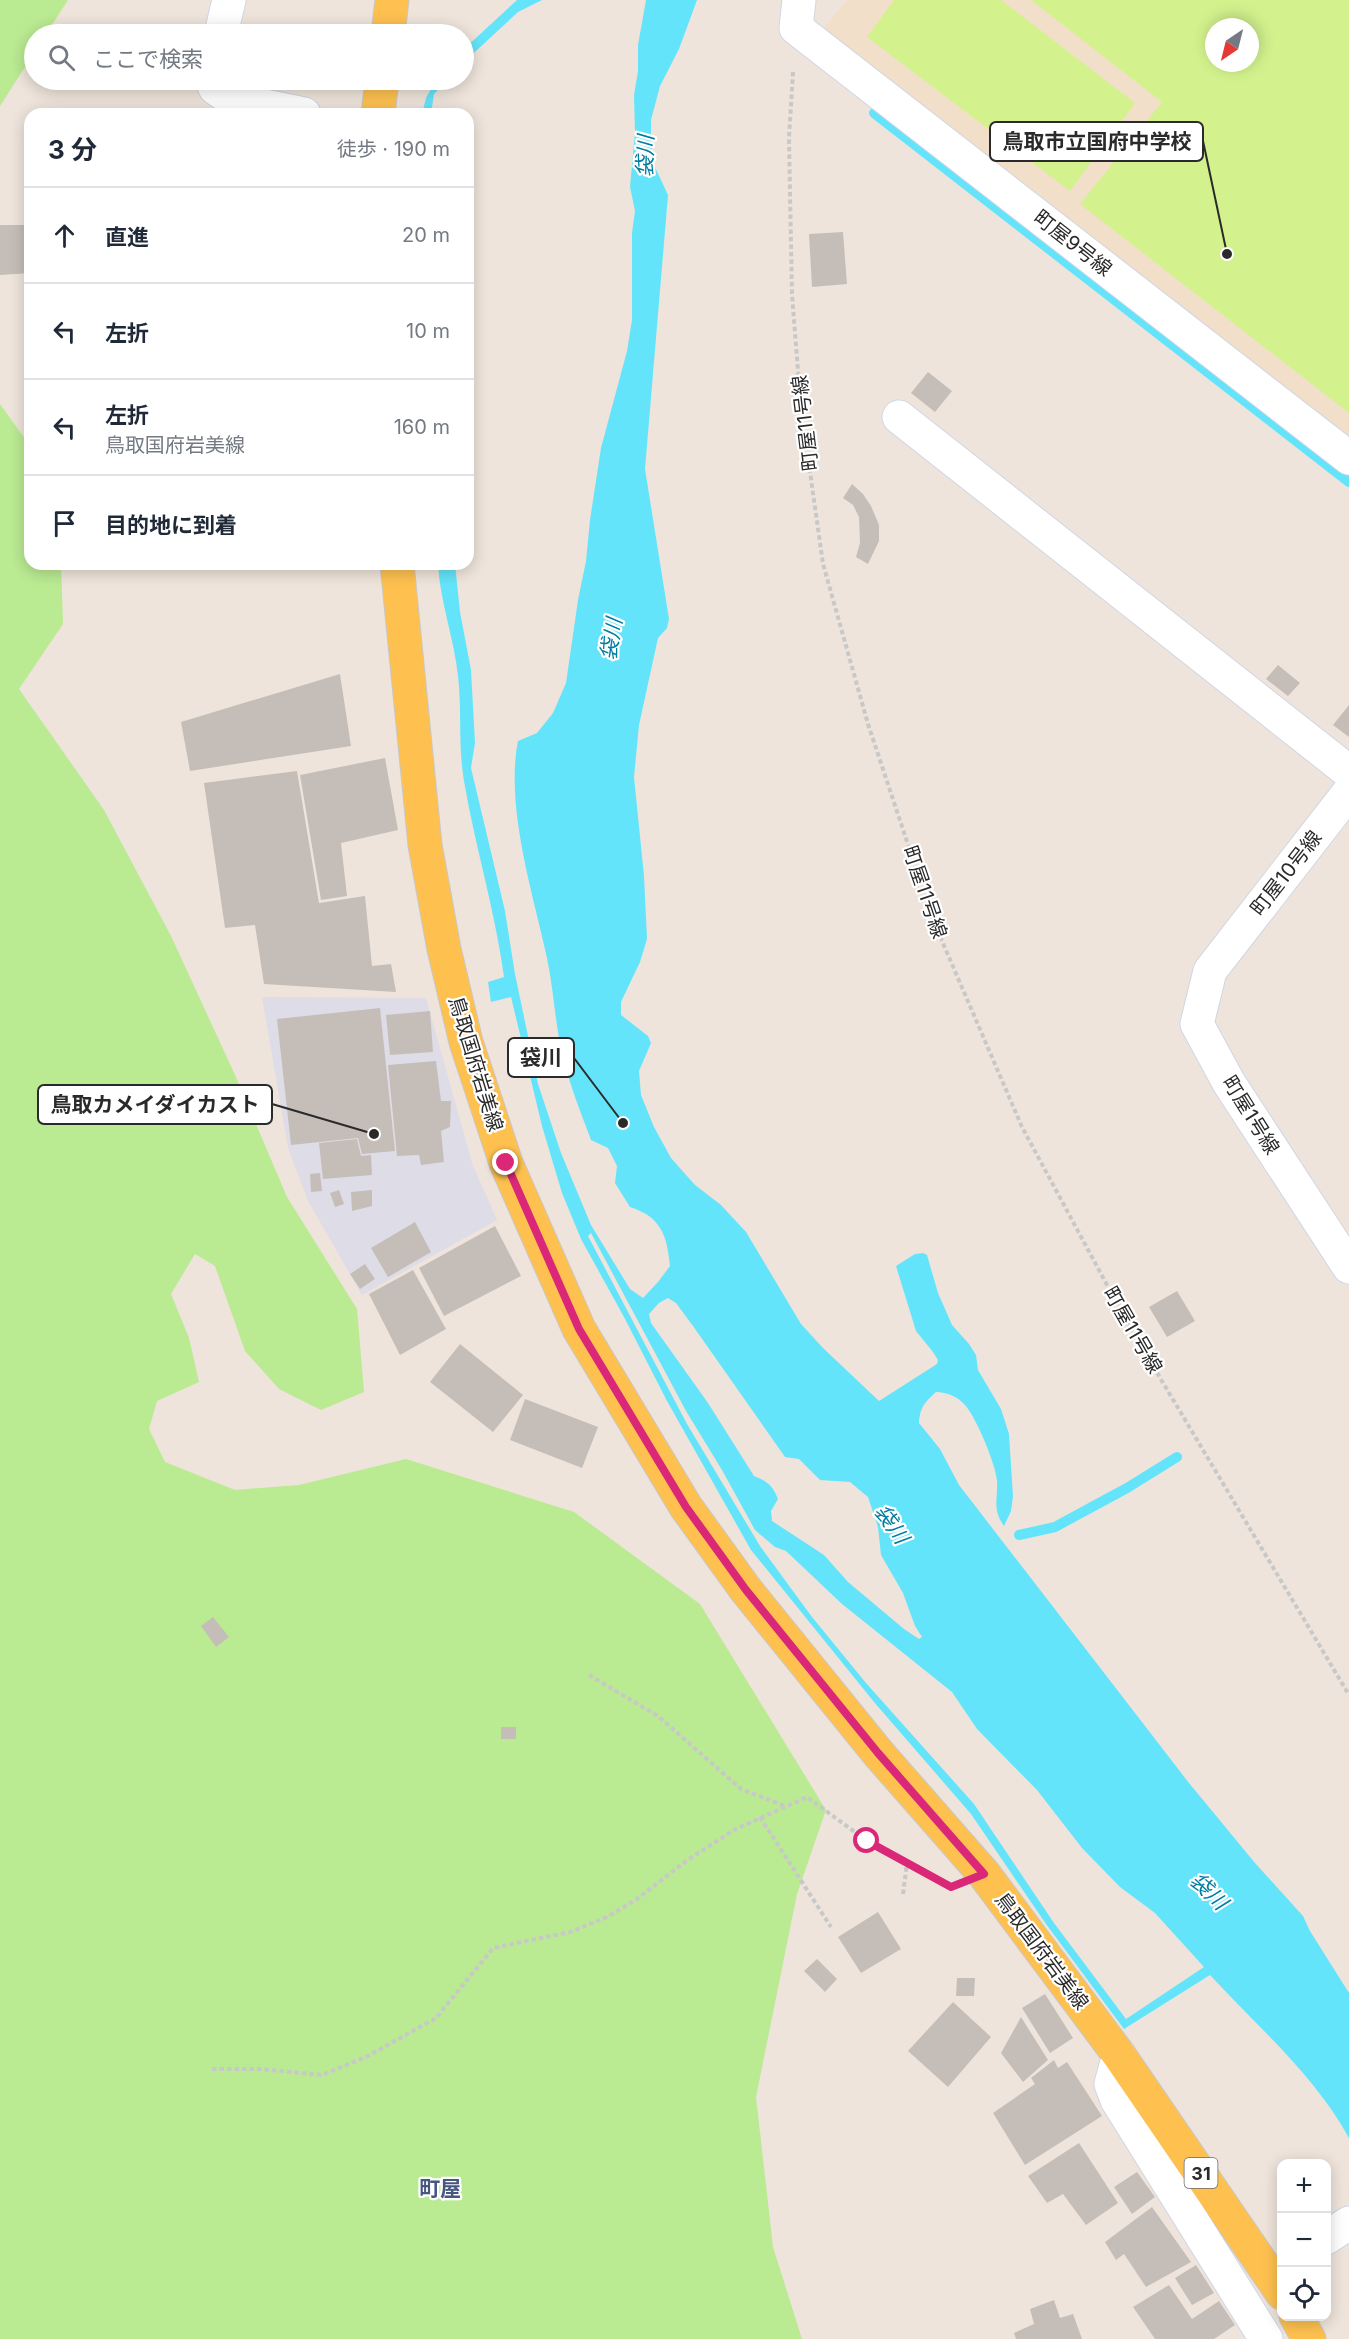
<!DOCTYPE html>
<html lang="ja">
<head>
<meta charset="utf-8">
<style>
	:root { --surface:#fff; --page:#f6f6f7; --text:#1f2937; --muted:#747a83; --line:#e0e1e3 }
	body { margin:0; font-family:Inter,"Noto Sans JP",sans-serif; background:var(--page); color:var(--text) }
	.controls { position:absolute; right:18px; bottom:18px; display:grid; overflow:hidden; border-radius:12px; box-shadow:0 3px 15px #0003 }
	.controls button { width:54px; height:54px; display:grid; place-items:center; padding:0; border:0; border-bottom:2px solid var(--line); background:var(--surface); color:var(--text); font:30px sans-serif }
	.compass { position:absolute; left:1205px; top:18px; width:54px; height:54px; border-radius:50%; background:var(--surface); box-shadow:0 3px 15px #0003; rotate:215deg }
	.stop { position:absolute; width:18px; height:18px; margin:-14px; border:4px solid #db2777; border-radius:50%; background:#fff }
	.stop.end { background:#db2777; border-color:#fff; box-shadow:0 2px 6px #0008 }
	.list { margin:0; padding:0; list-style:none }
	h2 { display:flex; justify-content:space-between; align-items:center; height:78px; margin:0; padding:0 24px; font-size:26px }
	h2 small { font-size:20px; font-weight:400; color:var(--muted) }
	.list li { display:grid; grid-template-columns:39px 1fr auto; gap:18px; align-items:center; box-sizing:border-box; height:96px; padding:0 24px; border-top:2px solid var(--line) }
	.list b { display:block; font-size:22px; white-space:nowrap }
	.list p { margin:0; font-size:20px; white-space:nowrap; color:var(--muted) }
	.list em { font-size:20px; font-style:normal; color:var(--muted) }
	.icon { flex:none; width:33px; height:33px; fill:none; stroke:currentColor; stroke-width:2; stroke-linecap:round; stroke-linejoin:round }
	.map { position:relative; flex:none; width:1349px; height:2339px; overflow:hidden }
	.search { position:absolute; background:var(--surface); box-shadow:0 3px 15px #0003; left:24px; top:24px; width:450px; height:66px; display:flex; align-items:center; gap:15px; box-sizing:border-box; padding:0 21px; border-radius:33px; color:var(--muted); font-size:22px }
	.panel { position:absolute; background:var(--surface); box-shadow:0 3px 15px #0003; left:24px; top:108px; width:450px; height:462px; border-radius:18px }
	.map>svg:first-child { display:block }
	.industrial { fill:#dedce6 }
	.education { fill:#f1dfc9; fill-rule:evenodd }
	.green { fill:#baea92 }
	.pitch { fill:#d3f28d; fill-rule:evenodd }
	.water { fill:#64e4fa; fill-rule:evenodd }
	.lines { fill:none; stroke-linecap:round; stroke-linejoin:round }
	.stream { stroke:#64e4fa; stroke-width:10 }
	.building { fill:#c5beb8 }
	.street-casing { stroke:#d0d6e5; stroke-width:35 }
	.primary-casing { stroke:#c8c8c8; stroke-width:35 }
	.path { stroke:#c8c8c8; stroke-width:4; stroke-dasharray:4.5 3; stroke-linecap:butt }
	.street { stroke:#fff; stroke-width:33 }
	.primary { stroke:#fec150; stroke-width:33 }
	.route { stroke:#db2777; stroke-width:8 }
	.labels { text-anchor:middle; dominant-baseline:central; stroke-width:4.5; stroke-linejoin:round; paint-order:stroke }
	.shield { fill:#fff; stroke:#6a6a6a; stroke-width:1.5 }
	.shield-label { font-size:18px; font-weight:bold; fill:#2a2a2a }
	.street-label { font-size:20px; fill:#2a2a2a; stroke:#fff }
	.water-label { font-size:21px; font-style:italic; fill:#017da1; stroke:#fff }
	.neighbourhood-label { font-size:21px; font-weight:bold; fill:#465780; stroke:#fff }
	.leader { fill:none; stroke:#2a2a2a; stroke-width:2 }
	.callout-dot { fill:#2a2a2a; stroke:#fff; stroke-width:2 }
	.callout { fill:#fff; stroke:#2a2a2a; stroke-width:2 }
	.callout-label { font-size:21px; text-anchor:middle; font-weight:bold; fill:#2a2a2a }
</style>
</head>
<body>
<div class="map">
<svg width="1349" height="2339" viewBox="0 0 1349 2339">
	<rect width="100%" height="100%" fill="#eee4db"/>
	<path class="industrial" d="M262,997L426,998L473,1166L497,1220L362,1295L308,1201L288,1148Z"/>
	<path class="education" d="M847,0H1349V445L828,37L824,28ZM1214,27H1250V63H1214Z"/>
	<path class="green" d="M0,0H68L46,34H34V53L0,106Z
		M0,404L30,446V564H61L63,624L19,689L104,810L171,936L235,1075L287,1197L357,1309L364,1392L321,1410L279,1389L245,1351L215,1266L195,1254L171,1294L189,1338L199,1382L157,1401L149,1429L165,1462L235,1490L299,1485L406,1459L574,1512L700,1604L826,1810L797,1894L756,2097L773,2247L802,2339H0Z"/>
	<path class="pitch" d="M894,0H1001L1135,103L1070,191L867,37Z
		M1031,0H1349V413L1080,204L1162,102ZM1214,27H1250V63H1214Z"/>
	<path class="water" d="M517,0H542L518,12L464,62V49Z
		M646,0H697L679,49L660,86L651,120V141L654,165L668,195L645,469L669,619L667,628L658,638L639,725L634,777L644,876L647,939L640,962L621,1002V1015L648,1036L651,1043L639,1071L641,1095L654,1127L671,1158L695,1185L721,1205L746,1232L801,1324L823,1348L879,1401L937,1364L938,1360L933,1352L916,1331L896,1266L915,1254L923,1253L927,1255L938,1293L952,1325L969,1344L976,1355L978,1370L1001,1409L1009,1434L1013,1496L1011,1511L1004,1526C992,1509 998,1500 997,1481C996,1465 976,1417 965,1405C958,1397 947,1392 936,1392C925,1402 920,1407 919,1423L940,1449L959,1485L1189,1783L1255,1863L1303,1916L1310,1931L1349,1993V2138C1315,2076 1258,2027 1210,1975L1124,2029L1046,1924L971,1814L874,1702L751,1550L667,1401L624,1317L581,1239L562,1193L542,1126L511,997L491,1002L488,982L504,977C495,910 475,846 464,781C458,746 462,710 458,676C454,638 440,602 438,564H455L460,612L471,670L475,743L471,768L505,911L515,974L538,1084L561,1153L591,1225L630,1289L643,1298L658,1282L670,1266C667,1235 661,1217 630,1207L615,1183L617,1166L608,1148L591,1140C581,1113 570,1086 563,1057C555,1025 554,991 547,958C533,893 505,807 518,741L537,733L553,713L566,683L578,600L586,561L590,520L601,448L627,351L632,320V233L635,211L630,187L635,133L634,95L638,71V45ZM591,1233L686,1411L722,1470L755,1530L775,1547L786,1551L842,1604L952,1692L977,1729L1037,1790L1082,1848L1120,1887L1155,1913L1204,1967L1126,2019L1054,1923L974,1804L866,1683L812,1617L760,1546L687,1424L588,1236ZM668,1298L676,1303L693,1326L785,1457L799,1459L820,1480L850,1482L868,1497L878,1527L881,1555L903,1593L915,1626L922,1637L919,1639L904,1629L848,1582L824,1555L772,1521L771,1511L778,1499C773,1486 767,1481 754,1476L708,1403L651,1323L649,1314L659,1303Z
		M436,80H447L434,94L431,114H422L426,98Z"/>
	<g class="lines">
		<path class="stream" d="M874,113L1349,482
			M1019,1535L1055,1527L1127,1488L1177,1457"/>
	</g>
	<path class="building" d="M0,225H30V273L0,275Z
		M843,232L847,284L812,287L809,234Z
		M928,372L952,391L935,412L911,393Z
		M852,484L863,494L871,506L879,525V541L868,564L856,557L860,543L859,517L853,505L843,498Z
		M1278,665L1300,683L1288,696L1266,679Z
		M340,674L351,746L190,771L181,722Z
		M1349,705V737L1333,725Z
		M385,758L398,830L341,843L347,896L321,900L300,775Z
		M297,771L319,903L365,896L372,966L391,964L396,992L264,984L255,925L225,928L204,783Z
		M380,1008L395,1151L362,1154L358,1138L291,1145L277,1019Z
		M430,1011L433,1052L390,1055L386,1015Z
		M436,1061L441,1101H451L450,1127L441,1131L444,1162L421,1165L419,1155L397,1156L388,1065Z
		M357,1139L361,1156L371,1155L372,1175L323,1179L319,1143Z
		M320,1173L322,1191L311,1192L310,1174Z
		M339,1190L344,1204L335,1207L330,1193Z
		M372,1190V1206L352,1211L351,1192Z
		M415,1222L431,1252L388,1277L371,1248Z
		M495,1226L521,1276L444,1316L419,1268Z
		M365,1264L375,1279L360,1289L350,1274Z
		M413,1270L446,1329L400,1355L369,1294Z
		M1177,1291L1195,1321L1167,1337L1149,1307Z
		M460,1344L523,1395L493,1432L430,1382Z
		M525,1399L598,1427L582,1468L510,1440Z
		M213,1617L229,1637L216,1647L201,1626Z
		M501,1727H516V1739H501Z
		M878,1912L901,1949L861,1973L838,1937Z
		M817,1959L837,1979L825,1992L804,1971Z
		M957,1978H975L974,1996H956Z
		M1045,1994L1073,2038L1050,2053L1022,2008Z
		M953,2002L991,2037L948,2087L908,2051Z
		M1021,2017L1048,2060L1023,2082L1001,2053Z
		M1054,2060L1058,2068L1067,2062L1102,2116L1025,2165L993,2113L1035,2084L1031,2078Z
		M1079,2143L1118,2203L1086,2225L1063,2194L1047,2203L1028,2176Z
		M1137,2172L1155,2197L1132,2214L1114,2187Z
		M1152,2207L1191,2262L1146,2287L1124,2254L1116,2260L1105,2242Z
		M1196,2265L1214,2293L1192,2305L1175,2278Z
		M1169,2285L1192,2319L1219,2301L1235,2325L1214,2339H1155L1133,2307Z
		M1054,2300L1060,2318L1073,2314L1082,2339H1016L1014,2333L1034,2324L1030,2309Z"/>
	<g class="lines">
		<defs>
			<path id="street" d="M799,0L796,28L1349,458
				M221,34L229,0
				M212,80L215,88L231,99L304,114
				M899,417L1349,772
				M1349,792L1210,971L1197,1024L1229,1083L1349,1267
				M1119,2055L1111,2084L1117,2100L1266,2339
				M1326,2238L1349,2223"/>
			<path id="primary" d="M388,34L392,0
				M378,114L382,80
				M397,564L425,845L444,949L466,1042L506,1163L579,1329L686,1507L746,1590L878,1753L984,1874L1119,2055L1282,2293
				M1296,2316L1309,2339"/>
		</defs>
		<use href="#street" class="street-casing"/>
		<use href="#primary" class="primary-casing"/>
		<path class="path" d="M793,72L789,138L792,295L801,408L823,564L868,724L933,920L1022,1127L1128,1324L1349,1695
			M589,1675L658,1716L741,1789L785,1806
			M760,1817L831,1927
			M903,1894L907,1863
			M212,2069H260L322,2075L366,2057L436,2018L493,1948L570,1932L607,1917L637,1899L686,1861L734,1830L807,1797L867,1841L942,1882"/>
		<use href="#street" class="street"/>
		<use href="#primary" class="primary"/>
	</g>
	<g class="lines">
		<path class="route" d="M506,1163L579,1329L686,1507L746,1590L878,1753L984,1874L951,1887L867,1841"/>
	</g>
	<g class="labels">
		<rect class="shield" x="1184.5" y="2158" width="33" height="30" rx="4.5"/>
		<g class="shield-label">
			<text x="1201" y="2173">31</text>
		</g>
		<g class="street-label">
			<text transform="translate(1073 243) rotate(38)">町屋9号線</text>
			<text transform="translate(805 423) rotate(-97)">町屋11号線</text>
			<text transform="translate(1286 873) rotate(-52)">町屋10号線</text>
			<text transform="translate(925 892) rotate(71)">町屋11号線</text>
			<text transform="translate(476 1064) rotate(73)">鳥取国府岩美線</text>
			<text transform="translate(1251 1115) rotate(58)">町屋1号線</text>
			<text transform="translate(1133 1330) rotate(60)">町屋11号線</text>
			<text transform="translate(1042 1951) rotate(53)">鳥取国府岩美線</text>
		</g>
		<g class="water-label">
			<text transform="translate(645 156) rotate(-88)">袋川</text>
			<text transform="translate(611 639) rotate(-81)">袋川</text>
			<text transform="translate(892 1524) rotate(55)">袋川</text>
			<text transform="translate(1209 1891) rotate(44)">袋川</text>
		</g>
		<g class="neighbourhood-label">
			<text x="440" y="2188">町屋</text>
		</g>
	</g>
	<path class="leader" d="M1227 254L1203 141M623 1123L574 1058M374 1134L272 1104"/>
	<g class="callout-dot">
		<circle cx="1227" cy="254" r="6"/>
		<circle cx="623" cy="1123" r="6"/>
		<circle cx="374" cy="1134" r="6"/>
	</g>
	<g class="callout">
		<rect x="990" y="122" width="213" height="39" rx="6"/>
		<rect x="508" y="1038" width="66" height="39" rx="6"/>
		<rect x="38" y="1085" width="234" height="39" rx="6"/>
	</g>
	<g class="callout-label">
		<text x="1097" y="149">鳥取市立国府中学校</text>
		<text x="541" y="1065">袋川</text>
		<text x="155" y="1112">鳥取カメイダイカスト</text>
	</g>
</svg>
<div class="controls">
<button>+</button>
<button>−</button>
<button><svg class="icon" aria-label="locate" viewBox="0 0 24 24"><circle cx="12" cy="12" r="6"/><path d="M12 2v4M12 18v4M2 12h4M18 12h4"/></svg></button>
</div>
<svg class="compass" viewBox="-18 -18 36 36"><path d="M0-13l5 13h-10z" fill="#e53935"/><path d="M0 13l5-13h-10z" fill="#747a83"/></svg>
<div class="stop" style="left:867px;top:1841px"></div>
<div class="stop end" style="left:506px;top:1163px"></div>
<div class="search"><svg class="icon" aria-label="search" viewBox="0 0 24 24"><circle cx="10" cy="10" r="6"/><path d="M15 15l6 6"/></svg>ここで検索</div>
<section class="panel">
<h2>3 分<small>徒歩 · 190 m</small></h2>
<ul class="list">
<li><svg class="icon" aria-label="ahead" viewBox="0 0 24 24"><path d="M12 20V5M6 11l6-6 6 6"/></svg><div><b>直進</b></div><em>20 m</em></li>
<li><svg class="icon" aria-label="left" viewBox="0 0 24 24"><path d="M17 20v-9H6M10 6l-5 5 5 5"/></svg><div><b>左折</b></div><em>10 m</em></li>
<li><svg class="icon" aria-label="left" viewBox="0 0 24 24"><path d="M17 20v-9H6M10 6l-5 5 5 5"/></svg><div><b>左折</b><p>鳥取国府岩美線</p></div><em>160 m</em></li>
<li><svg class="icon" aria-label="arrive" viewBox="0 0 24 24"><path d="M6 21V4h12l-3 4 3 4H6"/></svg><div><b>目的地に到着</b></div></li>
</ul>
</section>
</div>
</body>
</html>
